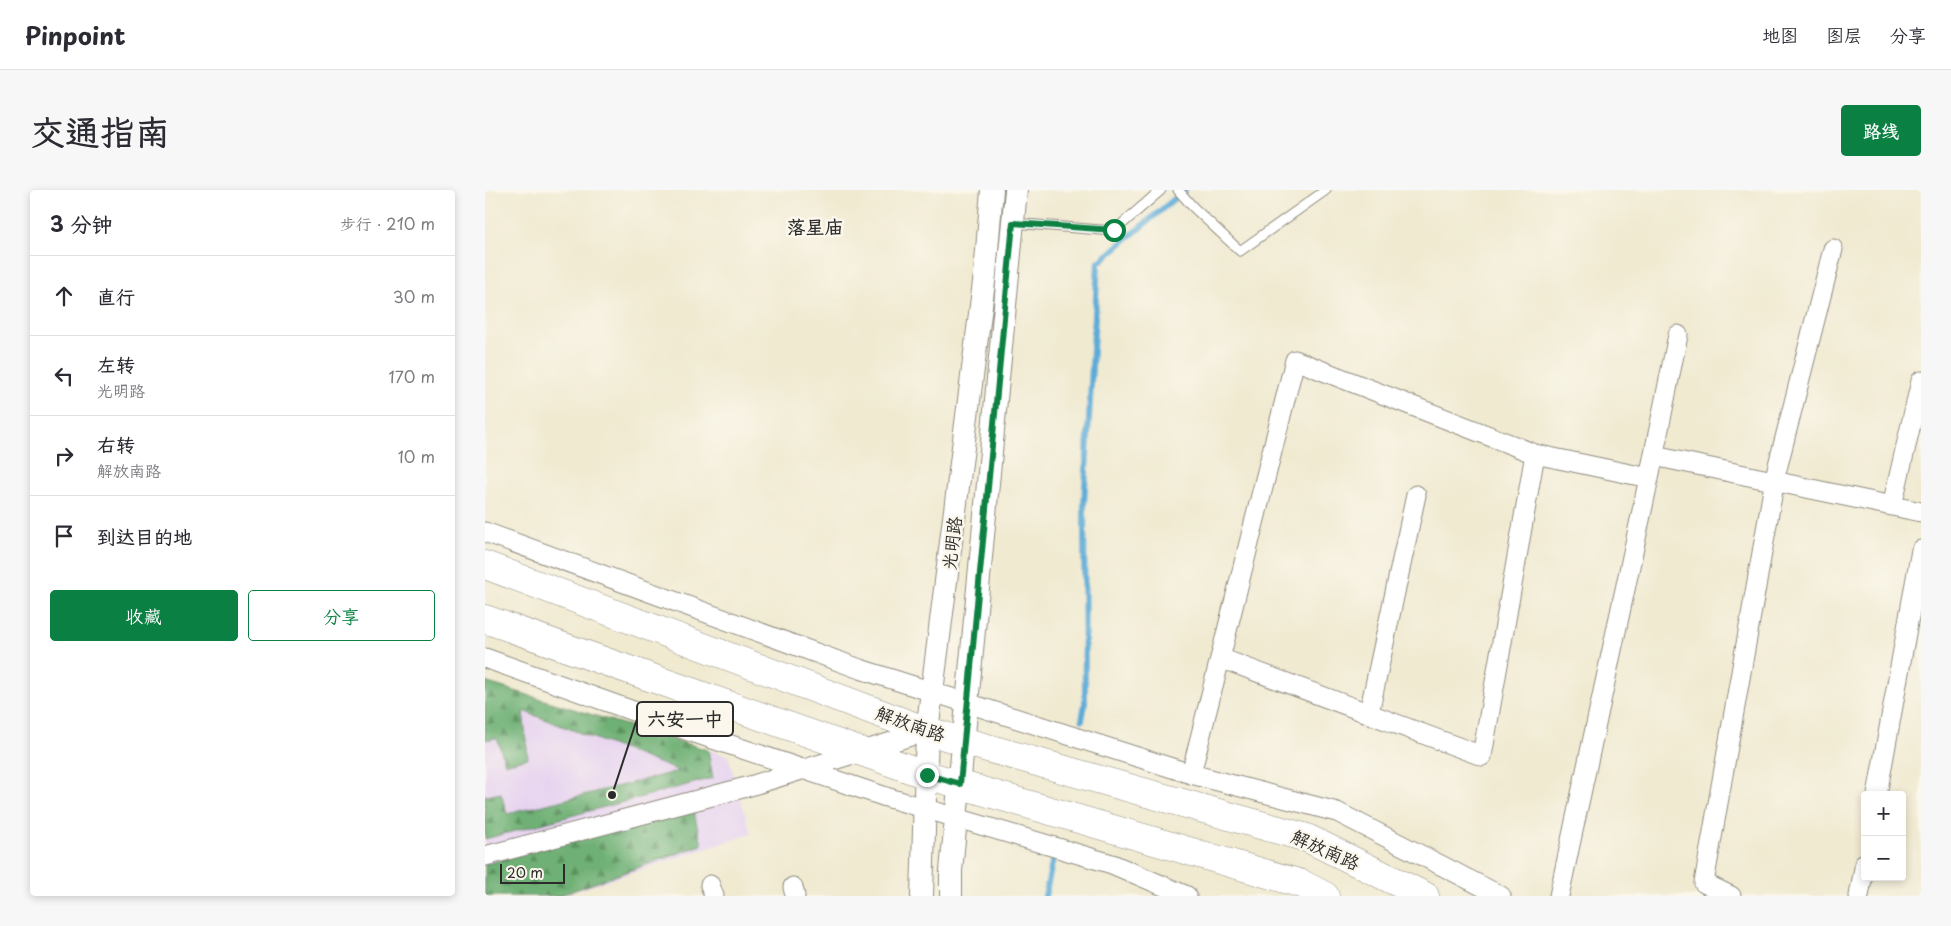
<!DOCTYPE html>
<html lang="zh">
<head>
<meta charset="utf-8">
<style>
	:root { --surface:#fff; --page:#f7f7f7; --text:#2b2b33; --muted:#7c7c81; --line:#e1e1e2; --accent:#0b8043 }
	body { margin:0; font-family:"Playpen Sans","LXGW WenKai TC",sans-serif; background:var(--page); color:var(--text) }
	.controls { position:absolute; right:15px; bottom:15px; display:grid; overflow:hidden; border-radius:5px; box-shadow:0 2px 8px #0003 }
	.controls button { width:45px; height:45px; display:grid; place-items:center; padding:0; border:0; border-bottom:1px solid var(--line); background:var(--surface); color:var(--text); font:25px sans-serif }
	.scale { position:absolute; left:15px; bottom:12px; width:65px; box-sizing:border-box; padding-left:5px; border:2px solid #2b2b2b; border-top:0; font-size:14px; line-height:18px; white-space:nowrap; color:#2b2b2b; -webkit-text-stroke:4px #fbf7ec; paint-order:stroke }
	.stop { position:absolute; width:15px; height:15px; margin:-11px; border:4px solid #0b8043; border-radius:50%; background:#fff }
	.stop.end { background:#0b8043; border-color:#fff; box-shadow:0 1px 5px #0008 }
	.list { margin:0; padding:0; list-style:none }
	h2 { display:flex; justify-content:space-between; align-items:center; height:65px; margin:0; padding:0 20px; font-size:21px }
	h2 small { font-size:16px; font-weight:400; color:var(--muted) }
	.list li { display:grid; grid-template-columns:32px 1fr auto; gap:15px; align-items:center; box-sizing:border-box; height:80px; padding:0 20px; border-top:1px solid var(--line) }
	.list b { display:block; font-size:19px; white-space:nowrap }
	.list p { margin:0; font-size:16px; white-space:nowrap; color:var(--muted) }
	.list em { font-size:16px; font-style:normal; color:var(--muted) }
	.actions { display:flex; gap:10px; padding:15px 20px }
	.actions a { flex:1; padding:11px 0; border:1px solid var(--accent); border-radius:5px; text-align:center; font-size:18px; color:var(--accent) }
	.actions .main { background:var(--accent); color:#fff }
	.icon { flex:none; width:28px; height:28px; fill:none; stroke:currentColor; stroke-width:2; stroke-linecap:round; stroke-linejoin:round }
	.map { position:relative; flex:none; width:1436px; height:706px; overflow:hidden; border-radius:5px }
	header { display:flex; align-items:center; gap:30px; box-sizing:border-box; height:70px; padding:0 25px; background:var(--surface); border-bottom:1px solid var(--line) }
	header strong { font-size:24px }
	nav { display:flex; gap:28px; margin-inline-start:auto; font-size:18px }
	.intro { display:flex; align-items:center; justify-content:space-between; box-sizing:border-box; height:120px; padding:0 30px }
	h1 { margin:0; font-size:35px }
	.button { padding:12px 22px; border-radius:5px; background:var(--accent); color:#fff; font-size:18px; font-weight:700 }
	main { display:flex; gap:30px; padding:0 30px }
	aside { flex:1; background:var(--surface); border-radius:5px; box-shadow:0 2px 8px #0003 }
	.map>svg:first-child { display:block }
	.built { fill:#e6d2f0 }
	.forest { fill:url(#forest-firs); stroke:#4c6e50 }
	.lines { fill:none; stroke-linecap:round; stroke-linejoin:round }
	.stream { stroke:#5dacd7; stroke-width:6 }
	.service-casing { stroke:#8e8a7e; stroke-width:11 }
	.minor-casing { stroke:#8e8a7e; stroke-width:21 }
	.tertiary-casing { stroke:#8e8a7e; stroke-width:24 }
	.primary-casing { stroke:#8e8a7e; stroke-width:29 }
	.service { stroke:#fff; stroke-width:9 }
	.minor { stroke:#fff; stroke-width:19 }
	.tertiary { stroke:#fff; stroke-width:22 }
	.primary { stroke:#fff; stroke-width:28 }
	.route { stroke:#0b8043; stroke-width:6 }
	.labels { text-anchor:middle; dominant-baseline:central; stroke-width:5; stroke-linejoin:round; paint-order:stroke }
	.street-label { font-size:18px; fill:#2b2b2b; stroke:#fbf7ec }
	.neighbourhood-label { font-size:19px; font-weight:bold; fill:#2b2b2b; stroke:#fbf7ec }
	.leader { fill:none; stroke:#2b2b2b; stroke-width:2 }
	.callout-dot { fill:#2b2b2b; stroke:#fbf7ec; stroke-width:2 }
	.callout { fill:#fbf7ec; stroke:#2b2b2b; stroke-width:2 }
	.callout-label { font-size:19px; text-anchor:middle; font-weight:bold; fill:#2b2b2b }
</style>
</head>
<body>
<header>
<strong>Pinpoint</strong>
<nav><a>地图</a><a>图层</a><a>分享</a></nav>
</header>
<div class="intro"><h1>交通指南</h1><a class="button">路线</a></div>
<main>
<aside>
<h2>3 分钟<small>步行 · 210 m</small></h2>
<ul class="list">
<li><svg class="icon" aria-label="ahead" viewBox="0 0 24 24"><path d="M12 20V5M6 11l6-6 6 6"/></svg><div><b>直行</b></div><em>30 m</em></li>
<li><svg class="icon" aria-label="left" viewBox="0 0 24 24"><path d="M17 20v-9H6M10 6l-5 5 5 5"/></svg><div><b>左转</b><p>光明路</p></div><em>170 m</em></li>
<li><svg class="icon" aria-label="right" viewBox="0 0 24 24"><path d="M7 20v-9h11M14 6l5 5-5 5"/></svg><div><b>右转</b><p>解放南路</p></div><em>10 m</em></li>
<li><svg class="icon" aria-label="arrive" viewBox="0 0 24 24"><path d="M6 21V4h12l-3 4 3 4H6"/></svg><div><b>到达目的地</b></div></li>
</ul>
<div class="actions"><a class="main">收藏</a><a>分享</a></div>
</aside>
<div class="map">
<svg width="1436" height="706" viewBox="0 0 1436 706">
	<defs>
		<pattern id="forest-firs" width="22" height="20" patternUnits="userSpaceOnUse" patternTransform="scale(1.25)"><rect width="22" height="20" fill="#6eb074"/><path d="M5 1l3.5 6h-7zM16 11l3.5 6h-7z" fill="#5b8f5f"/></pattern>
	</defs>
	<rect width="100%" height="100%" fill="#fbf7ec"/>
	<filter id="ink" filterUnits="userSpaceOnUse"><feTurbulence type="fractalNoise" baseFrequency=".02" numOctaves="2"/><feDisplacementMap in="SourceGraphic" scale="10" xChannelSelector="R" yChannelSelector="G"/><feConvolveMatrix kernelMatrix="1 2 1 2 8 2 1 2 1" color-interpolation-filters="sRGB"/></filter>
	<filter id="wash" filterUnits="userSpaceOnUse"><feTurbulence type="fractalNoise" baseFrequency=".0096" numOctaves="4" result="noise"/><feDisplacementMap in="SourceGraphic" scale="20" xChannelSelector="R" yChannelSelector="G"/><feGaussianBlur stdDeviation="1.12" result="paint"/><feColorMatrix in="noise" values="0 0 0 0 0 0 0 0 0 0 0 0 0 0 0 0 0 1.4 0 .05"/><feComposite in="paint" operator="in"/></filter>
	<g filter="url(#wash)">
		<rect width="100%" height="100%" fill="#f0ead1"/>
		<path class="built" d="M0,492L243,566L266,644L75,706H0Z"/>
		<path class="forest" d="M0,492L223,560L228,588L0,649V604L1,606L16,603L22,624L194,581L38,521L43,568L20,574L12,548L0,550Z
			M208,619L217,655L73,706H0V674Z"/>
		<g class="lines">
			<path class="stream" d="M597,530L600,514L599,314L613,73L700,0
				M560,706L568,669"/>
		</g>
	</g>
	<g filter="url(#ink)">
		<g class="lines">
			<defs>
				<path id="service" d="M693,0L708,17L755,61L841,0
					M528,33L629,41L676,0"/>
				<path id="minor" d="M1169,266L1436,322
					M1407,316L1436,191
					M0,342L375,479L706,584L852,622L1016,706
					M0,468L204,541L401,607L627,674L702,706
					M735,468L997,566L1050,264
					M884,523L931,305
					M706,584L810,170L1050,264L1164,288
					M1392,605L1436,360
					M0,666L265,596L442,541
					M225,695L229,706
					M308,697L310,706
					M1074,706L1164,288L1193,145
					M1246,706L1219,693L1291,283L1348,59
					M1374,706L1380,673"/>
				<path id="tertiary" d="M437,706L442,541L500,84L507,0
					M466,706V681L531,0"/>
				<path id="primary" d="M0,375L442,541L822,648L940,706
					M0,429L442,585L817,694L840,706"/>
			</defs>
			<use href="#service" class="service-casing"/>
			<use href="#minor" class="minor-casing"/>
			<use href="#tertiary" class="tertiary-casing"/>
			<use href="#primary" class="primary-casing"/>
			<use href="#service" class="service"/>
			<use href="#minor" class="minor"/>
			<use href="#tertiary" class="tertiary"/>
			<use href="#primary" class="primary"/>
		</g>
	</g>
	<g class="lines" filter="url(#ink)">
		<path class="route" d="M442,585L475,594L528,33L629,40"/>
	</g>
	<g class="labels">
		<g class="street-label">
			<text transform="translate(466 353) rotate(-83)">光明路</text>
			<text transform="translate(426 533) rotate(19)">解放南路</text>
			<text transform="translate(841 659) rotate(24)">解放南路</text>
		</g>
		<g class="neighbourhood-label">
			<text x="330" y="36">落星庙</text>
		</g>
	</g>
	<path class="leader" d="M127 605L152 529"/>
	<circle class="callout-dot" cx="127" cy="605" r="5"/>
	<rect class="callout" x="152" y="512" width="96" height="34" rx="5"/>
	<g class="callout-label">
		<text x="200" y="536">六安一中</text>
	</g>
</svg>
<div class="controls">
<button>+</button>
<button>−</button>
</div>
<div class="scale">20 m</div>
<div class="stop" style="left:629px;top:40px"></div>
<div class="stop end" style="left:442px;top:585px"></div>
</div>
</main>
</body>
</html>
